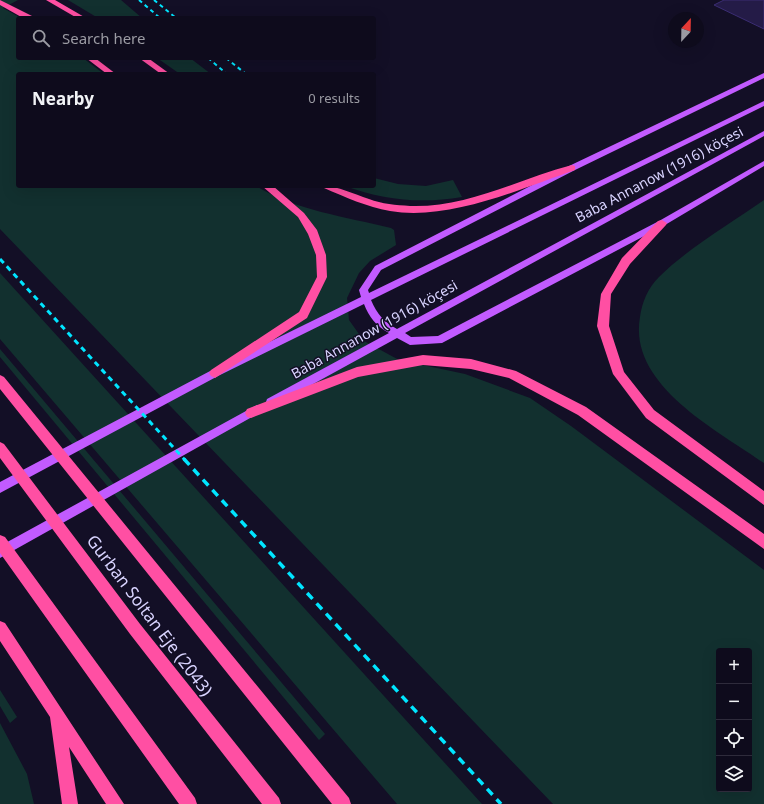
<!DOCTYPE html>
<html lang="en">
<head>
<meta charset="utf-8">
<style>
	:root { --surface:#0e0b1c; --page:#1c1929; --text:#f1f3f6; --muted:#9b9ba3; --line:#2e2b3b }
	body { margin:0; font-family:"Noto Sans",sans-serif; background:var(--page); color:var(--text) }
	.controls { position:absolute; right:12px; bottom:12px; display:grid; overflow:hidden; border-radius:4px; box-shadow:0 4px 16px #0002 }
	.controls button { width:36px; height:36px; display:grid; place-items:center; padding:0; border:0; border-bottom:1px solid var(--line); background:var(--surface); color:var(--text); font:20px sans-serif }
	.compass { position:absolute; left:668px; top:12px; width:36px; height:36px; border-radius:50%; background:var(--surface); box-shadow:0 4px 16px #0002; rotate:22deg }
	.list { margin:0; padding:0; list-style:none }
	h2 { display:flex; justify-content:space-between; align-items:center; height:52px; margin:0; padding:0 16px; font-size:17px }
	h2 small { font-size:13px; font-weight:400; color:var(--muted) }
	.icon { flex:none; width:22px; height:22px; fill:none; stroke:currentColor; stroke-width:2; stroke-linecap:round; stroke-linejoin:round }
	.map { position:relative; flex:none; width:764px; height:804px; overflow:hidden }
	.search { position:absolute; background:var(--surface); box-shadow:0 4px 16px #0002; left:16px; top:16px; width:360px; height:44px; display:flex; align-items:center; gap:10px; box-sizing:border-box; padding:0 14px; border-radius:4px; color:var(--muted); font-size:15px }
	.panel { position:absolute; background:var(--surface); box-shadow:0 4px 16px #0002; left:16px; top:72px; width:360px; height:116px; border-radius:4px }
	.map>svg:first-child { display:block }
	.green { fill:#12302f; fill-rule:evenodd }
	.building { fill:#241b47; stroke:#3b2d73 }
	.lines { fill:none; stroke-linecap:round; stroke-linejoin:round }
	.primary { fill:#c25bff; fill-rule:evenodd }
	.highway { fill:#ff4fa3; fill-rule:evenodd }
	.rail-far2 { stroke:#00e5ff; stroke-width:2; stroke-dasharray:4 3.5; stroke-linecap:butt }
	.rail-far1 { stroke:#00e5ff; stroke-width:3; stroke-dasharray:5.5 4.5; stroke-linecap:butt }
	.rail { stroke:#00e5ff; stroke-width:3.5; stroke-dasharray:8 6; stroke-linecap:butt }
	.labels { text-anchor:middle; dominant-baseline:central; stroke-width:3; stroke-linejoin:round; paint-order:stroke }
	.street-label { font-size:14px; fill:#d9d4ff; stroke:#130f26 }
	.near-street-label { font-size:17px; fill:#d9d4ff; stroke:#130f26 }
</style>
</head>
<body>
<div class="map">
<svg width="764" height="804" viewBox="0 0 764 804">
	<rect width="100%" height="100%" fill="#130f26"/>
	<path class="green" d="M0,0H18L3,8L21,18H18V58H83L104,74H18V186H256C295,210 346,217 391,228L394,230L396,245L370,261L359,273L347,298L349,320L364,341L399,360L465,374L530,398L571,426L764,570V804H553L0,229ZM719,651H749V789H719Z
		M68,0H121L142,18H98Z
		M157,58H190L211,74H180Z
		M374,178L398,184L426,186L453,180L462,197C421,204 383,200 345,186H374Z
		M764,200V463C717,430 628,385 640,317C642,302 648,288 659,277C687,249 731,223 764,200Z
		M0,273L482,804H397L0,339Z
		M0,349L325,734L319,740L0,357Z
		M0,690L17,717L10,723L0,706Z
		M0,723L27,774L34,804H0Z"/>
	<path class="building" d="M724,0H764V29L714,5Z"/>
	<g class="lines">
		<path class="primary" d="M764,73V78L575,170L381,270L368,290L369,293L764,101V106L371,300C377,314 384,322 397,329L764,131V136L405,333L411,337L438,336L659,221L764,161V166L665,225L442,343L410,345L397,338L275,405H267L266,402L267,399L389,333C376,326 369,317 364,304L218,376L0,493V482L212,370L361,297L359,290L375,266L569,166Z
			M257,405L261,406L262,409L261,412L0,558V546Z"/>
		<path class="highway" d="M0,0L32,16L33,18H23L0,5Z
			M46,0H55L86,18H77Z
			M86,58H95L116,74H107Z
			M139,58H148L170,74H161Z
			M572,165L575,166V170C520,189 449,221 390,211C367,207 345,197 324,188L322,186C339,186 353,194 369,199C382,204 396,205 410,206C466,208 519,179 572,165Z
			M262,186H273L304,213L317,230L326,255L327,277L307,318L215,378L211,376L209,373L211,370L299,312L317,277L316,255L308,234L298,217Z
			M662,220L667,223L666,225L630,264L611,294L609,326L624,372L654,410L764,491V505L646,418L613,374L597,326L601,294L622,258L658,221Z
			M423,355L471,359L516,371L586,407L764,534V549L578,415L509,378L471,369L423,365L358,377L251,418L247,417L245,413L247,409L357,367Z
			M0,375L4,377L349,798L351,804H332L0,389Z
			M0,442L4,444L140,624L279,798L281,804H262L130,634L0,458Z
			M0,535L5,537L195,798L197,804H179L0,553Z
			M0,621L5,623L124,804H106L69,747L78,804H62L50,717L0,641Z"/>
		<path class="rail-far2" d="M139,0L160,18
			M154,0L176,18
			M208,58L227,74
			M226,58L246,74"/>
		<path class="rail-far1" d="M0,259L185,460"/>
		<path class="rail" d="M184,459L501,804"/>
	</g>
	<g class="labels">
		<g class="street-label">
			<text transform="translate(659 174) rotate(-28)">Baba Annanow (1916) köçesi</text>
			<text transform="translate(374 329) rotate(-29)">Baba Annanow (1916) köçesi</text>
		</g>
		<g class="near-street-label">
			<text transform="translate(150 615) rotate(53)">Gurban Soltan Eje (2043)</text>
		</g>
	</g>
</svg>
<div class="controls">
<button>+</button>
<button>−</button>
<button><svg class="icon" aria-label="locate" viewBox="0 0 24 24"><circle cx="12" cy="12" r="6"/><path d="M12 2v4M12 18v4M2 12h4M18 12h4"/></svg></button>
<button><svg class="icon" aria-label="layers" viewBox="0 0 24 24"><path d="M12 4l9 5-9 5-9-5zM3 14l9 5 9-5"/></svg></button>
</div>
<svg class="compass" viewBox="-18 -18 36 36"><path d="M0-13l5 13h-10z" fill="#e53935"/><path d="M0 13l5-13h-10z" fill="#9b9ba3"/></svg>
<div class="search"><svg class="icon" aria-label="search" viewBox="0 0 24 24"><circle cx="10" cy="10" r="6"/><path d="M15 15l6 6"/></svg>Search here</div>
<section class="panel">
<h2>Nearby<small>0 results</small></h2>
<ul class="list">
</ul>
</section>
</div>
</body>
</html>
